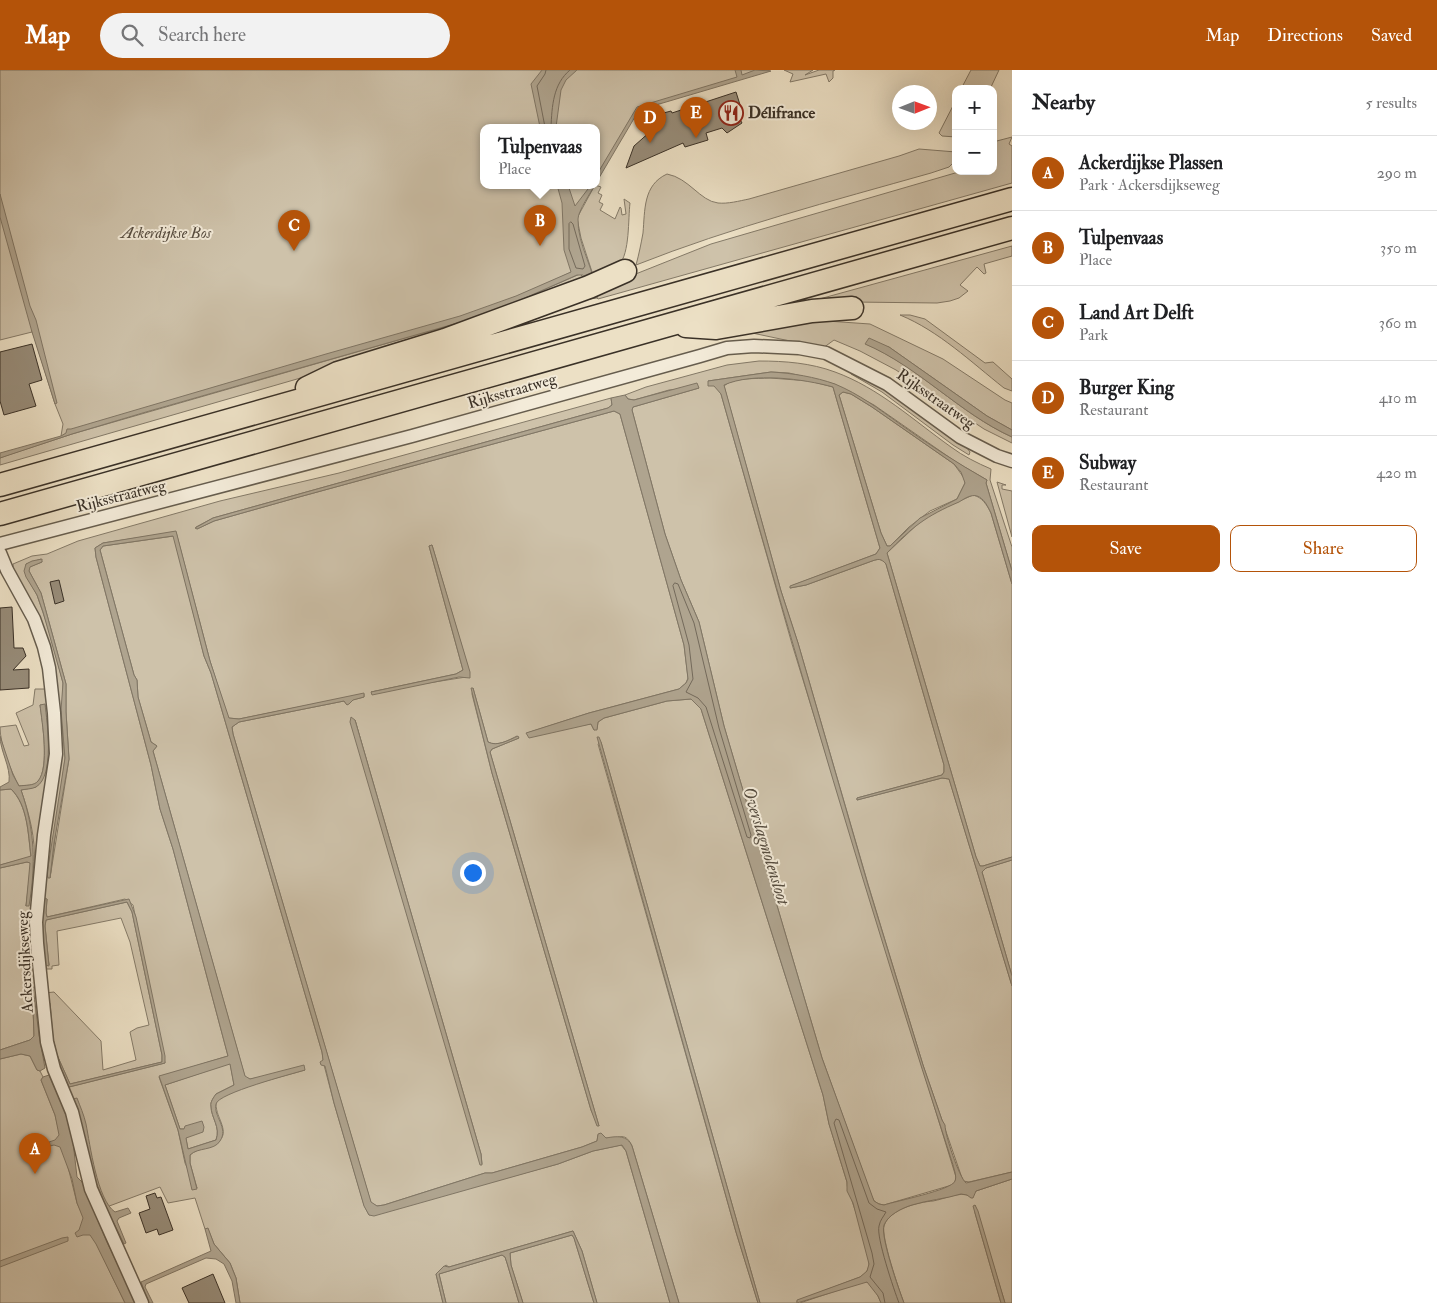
<!DOCTYPE html>
<html lang="en">
<head>
<meta charset="utf-8">
<style>
	:root { --surface:#fff; --page:#f2f2f2; --text:#202124; --muted:#757577; --line:#e0e0e0; --accent:#b45309 }
	body { margin:0; font-family:"IM FELL Double Pica",serif; background:var(--page); color:var(--text) }
	.controls { position:absolute; right:15px; top:15px; display:grid; overflow:hidden; border-radius:10px; box-shadow:0 5px 20px #0002 }
	.controls button { width:45px; height:45px; display:grid; place-items:center; padding:0; border:0; border-bottom:1px solid var(--line); background:var(--surface); color:var(--text); font:25px sans-serif }
	.compass { position:absolute; left:892px; top:15px; width:45px; height:45px; border-radius:50%; background:var(--surface); box-shadow:0 5px 20px #0002; rotate:89deg }
	.you { position:absolute; left:472px; top:802px; width:18px; height:18px; margin:-12px; border:4px solid #fff; border-radius:50%; background:#1a73e8; box-shadow:0 0 0 8px #1a73e833 }
	.badge { display:grid; place-items:center; width:32px; height:32px; border-radius:50%; background:var(--accent); color:#fff; font-size:16px; font-weight:700 }
	.pin { position:absolute; translate:-50% -41px; filter:drop-shadow(0 1px 2px #0008) }
	.pin::after { content:''; position:absolute; top:26px; width:18px; height:15px; background:inherit; clip-path:polygon(0 0,100% 0,50% 100%) }
	.popup { position:absolute; left:480px; top:54px; width:120px; height:65px; box-sizing:border-box; display:grid; place-content:center; border-radius:10px; background:var(--surface); filter:drop-shadow(0 1px 4px #0005); font-size:16px; white-space:nowrap; color:var(--muted) }
	.popup b { font-size:19px; color:var(--text) }
	.popup::after { content:''; position:absolute; left:50%; top:100%; margin-left:-10px; border:10px solid transparent; border-top-color:var(--surface) }
	.list { margin:0; padding:0; list-style:none }
	h2 { display:flex; justify-content:space-between; align-items:center; height:65px; margin:0; padding:0 20px; font-size:21px }
	h2 small { font-size:16px; font-weight:400; color:var(--muted) }
	.list li { display:grid; grid-template-columns:32px 1fr auto; gap:15px; align-items:center; box-sizing:border-box; height:75px; padding:0 20px; border-top:1px solid var(--line) }
	.list b { display:block; font-size:19px; white-space:nowrap }
	.list p { margin:0; font-size:16px; white-space:nowrap; color:var(--muted) }
	.list em { font-size:16px; font-style:normal; color:var(--muted) }
	.actions { display:flex; gap:10px; padding:15px 20px }
	.actions a { flex:1; padding:11px 0; border:1px solid var(--accent); border-radius:10px; text-align:center; font-size:18px; color:var(--accent) }
	.actions .main { background:var(--accent); color:#fff }
	.icon { flex:none; width:28px; height:28px; fill:none; stroke:currentColor; stroke-width:2; stroke-linecap:round; stroke-linejoin:round }
	.map { position:relative; flex:none; width:1012px; height:1233px; overflow:hidden }
	header { display:flex; align-items:center; gap:30px; box-sizing:border-box; height:70px; padding:0 25px; background:var(--accent); color:#fff }
	header strong { font-size:24px }
	nav { display:flex; gap:28px; margin-inline-start:auto; font-size:18px }
	.search { width:350px; height:45px; background:var(--page); display:flex; align-items:center; gap:12px; box-sizing:border-box; padding:0 18px; border-radius:28px; color:var(--muted); font-size:19px }
	main { display:flex }
	aside { flex:1; background:var(--surface) }
	.map>svg:first-child { display:block }
	.green { fill:#cec2aa; stroke:#847a68; fill-rule:evenodd }
	.water { fill:#afa48f; stroke:#807665; fill-rule:evenodd }
	.lines { fill:none; stroke-linecap:round; stroke-linejoin:round }
	.shore { stroke:#746a5b; stroke-width:1 }
	.building { fill:#978c79; stroke:#3a3127 }
	.minor-casing { stroke:#665d4e; stroke-width:15 }
	.motorway-casing { stroke:#3a3127; stroke-width:25 }
	.minor { stroke:#f3ebd9; stroke-width:12 }
	.motorway { stroke:#ece0c5; stroke-width:22 }
	.labels { text-anchor:middle; dominant-baseline:central; stroke-width:4; stroke-linejoin:round; paint-order:stroke }
	.poi-label { font-size:16px; font-weight:bold; fill:#3a3127; stroke:#f3ebd9; text-anchor:start }
	.park-label { font-size:16px; font-style:italic; fill:#584e41; stroke:#f3ebd9 }
	.street-label { font-size:16px; fill:#3a3127; stroke:#f3ebd9 }
	.water-label { font-size:18px; font-style:italic; fill:#574e41; stroke:#f3ebd9 }
</style>
</head>
<body>
<header>
<strong>Map</strong>
<div class="search"><svg class="icon" aria-label="search" viewBox="0 0 24 24"><circle cx="10" cy="10" r="6"/><path d="M15 15l6 6"/></svg>Search here</div>
<nav><a>Map</a><a>Directions</a><a>Saved</a></nav>
</header>
<main>
<div class="map">
<svg width="1012" height="1233" viewBox="0 0 1012 1233">
	<rect width="100%" height="100%" fill="#ece0c5"/>
	<filter id="stains"><feTurbulence type="fractalNoise" baseFrequency=".004" numOctaves="4"/><feColorMatrix values="0 0 0 0 .2 0 0 0 0 .09 0 0 0 0 .02 0 0 0 .5 -.17"/></filter>
	<radialGradient id="worn" r=".72"><stop offset=".6" stop-color="#630" stop-opacity="0"/><stop offset="1" stop-color="#630" stop-opacity=".3"/></radialGradient>
	<path class="green" d="M0,0H770L638,38L596,109V57H484V115H593L569,149L578,199L491,239L61,366L63,354L55,334L32,260V262L0,270Z
		M784,0H813L805,5L819,0H835L833,1V8L829,12L826,4L790,12L793,4Z
		M971,0H999L991,17V19H961Z
		M956,30V67L942,66L939,63Z
		M1012,67L1009,74L1012,76V113L598,229L597,228L598,219L711,174L962,101H993V72Z
		M919,79L956,82V90L949,97L931,103C832,131 732,157 636,195C639,184 641,174 643,163C645,140 643,115 667,104C689,108 700,131 718,133C728,134 739,131 749,129L899,86Z
		M595,115L601,117L598,123L602,125L599,132L603,134L600,140L615,149L620,137L621,138L622,145L626,144L624,129L630,133C628,149 630,183 619,195C613,201 603,206 595,211L581,168L577,148Z
		M1012,176V186L984,194L986,203L984,204L977,197L960,215L968,221L959,228L950,231L937,233L853,232L783,239Z
		M580,204L585,209L418,274L0,395V388L8,385L72,364L461,252L518,231Z
		M900,245H910L925,249L985,293L993,292L1012,309V321L1004,318C971,292 939,261 900,245Z
		M827,251L870,254L943,289L1005,330L1012,333V360L987,346L889,277L866,274C919,297 959,343 1012,367V373L984,359L896,300L860,281L834,270L823,278L738,260L773,255Z
		M759,291C785,291 811,293 835,302C879,318 913,350 951,377C963,386 977,393 991,399L990,410L1012,477V501L986,413L987,410L956,392L874,335L834,314L789,303L771,302L708,311L718,319L721,324L792,574L956,1107L955,1112L952,1115L884,1135C878,1134 875,1133 872,1127L822,988L724,656L699,552L681,510L665,464L632,340L633,337L699,318L669,320L634,330L628,329L625,325L646,317L727,295Z
		M853,301L884,318L967,378L970,382L969,385L953,375L882,322L851,304Z
		M770,308L810,311L833,317L880,478L876,484L791,516L790,518L806,515L872,491C878,489 881,488 886,494L944,695V702L942,705L857,728V730L942,708L949,709L950,712L1012,916V1102L969,1112L963,1111L923,995L868,814L798,573L781,521L724,316C733,307 757,309 770,308Z
		M843,322L851,324L872,337L954,394L964,408L965,413L957,429L930,441L909,457L890,476H887L881,463L839,325Z
		M611,328L612,335L608,338L213,448L196,457L197,459L214,451L299,427L614,341L620,344L684,575L688,608L686,613L679,619L589,643L527,663L591,654L594,660L597,659L598,652L604,648L667,631L691,629L701,639L823,1025L829,1054L847,1112C847,1121 851,1126 853,1134C858,1148 869,1181 869,1195C868,1201 865,1204 860,1207L797,1231V1233H760L601,672L598,674L736,1162L758,1233H679L632,1076C624,1059 618,1071 606,1068C603,1068 600,1066 598,1065L597,1071L582,1077L492,1103H485L384,1135L377,1136L371,1133L233,664L232,657L239,652L344,631L347,635L352,630L364,627V624L239,649L228,648L210,591L176,462L103,473L95,478L96,487L151,695L160,739L173,779L228,986L159,1007L178,1060L185,1093L197,1118L190,1093V1085C198,1077 211,1079 220,1070C228,1062 219,1050 217,1041C216,1037 215,1033 218,1030C227,1020 288,1005 305,1000L250,1009L245,1007L153,681L157,676L151,672L149,665L138,627L137,610L134,605L100,480L103,476L174,466L204,586L211,603L322,982L324,995L334,1033L364,1135L369,1145L558,1094L593,1081L621,1075L626,1081L670,1233H597L582,1181L573,1161L449,1197L446,1195L436,1204L443,1233H240L236,1208L230,1193L214,1174L208,1159H205L195,1128L168,1133L160,1117L104,1138L56,998L45,923L54,922L101,971L103,1000L136,990L130,962L137,958L149,955L130,872L121,848L57,861L59,895L52,896V899H45L39,871L43,826L45,825L46,813L44,809L54,619L13,498V494L32,486L47,484L78,471L220,431L339,403ZM432,475L467,594L466,607L371,622L456,604L463,600L429,476ZM41,489L42,492L29,497V501L41,523L66,614V642L69,689L50,808L65,688L62,655L63,613L50,563L37,525L32,516L26,494ZM473,618L488,672C497,677 509,670 517,666L519,668L492,679L490,682L599,1056L591,1040L492,703L472,624ZM355,650L481,1084L482,1094L481,1095ZM47,829L46,843L47,847L125,829L133,835L165,993L69,1017L55,985L49,933L53,969L57,985L70,1014L162,992V985L132,842L127,832L46,850L45,856L49,895L42,856Z
		M997,412L1006,415H1002V419L1012,421V467Z
		M973,425C982,427 987,435 991,443L1012,514V787L983,796H980L976,787L887,483L922,450L946,437Z
		M35,619H48L53,675L35,838L20,845C30,884 33,926 34,966L30,970L0,980V798L27,792L31,793L26,836C29,822 33,807 34,793C36,769 29,743 21,720L36,717L48,694L45,635H40C42,649 51,706 35,714C31,716 24,715 19,716C11,701 0,675 0,657L16,655L24,676L29,675L16,643L33,635Z
		M11,719C28,736 28,764 31,787L0,795V720Z
		M1012,790V906L982,802L986,798Z
		M21,984L30,986L37,1000L40,1001L43,1007L41,1010L55,1045L77,1133L125,1233H0V989Z
		M230,993L234,1015L216,1024C214,1027 210,1032 211,1036C211,1048 221,1057 216,1070L188,1079L184,1059H180L165,1015Z
		M1012,1109V1233H1005L975,1135V1143L1001,1233H904C899,1220 881,1167 884,1156C889,1139 919,1132 933,1131C945,1129 959,1121 970,1126L976,1121Z
		M572,1165L574,1168L594,1233H523L511,1195L510,1183Z
		M502,1185L505,1187L507,1193L519,1233H446L439,1204Z
		M862,1212H867C874,1218 878,1225 881,1233H800Z"/>
	<path class="water" d="M542,0H577L566,10L561,20L556,57H540L531,14Z
		M735,0H741L742,5L755,0L771,1L639,40L596,113V106L637,37L737,7Z
		M557,115H568L575,136L591,115H595C591,122 578,141 578,149C577,175 596,201 597,228L590,229L583,205H577L518,231L461,252L146,342L72,364L0,388V383L61,366L66,363L67,359H71L326,284L460,246L516,226L571,202L564,180L562,133Z
		M0,124L30,236L36,250L57,333L55,334L32,262L0,147Z
		M869,268L889,277L987,346L1012,360V367C959,343 919,297 865,274Z
		M771,302C792,303 815,307 835,314C859,324 879,339 900,354C928,374 957,393 987,410L986,413L1012,501V514L991,443C988,437 984,428 977,426C971,424 964,429 959,432C926,446 912,457 887,483L976,787L980,796H983L1012,787V790L986,798L982,802L1012,906V916L949,709L942,708L857,730V728L942,705L944,702V695L886,494C881,488 878,489 872,491L806,515L790,518V516L876,484L880,478L833,317C804,309 753,302 724,315L781,521L798,573L868,815L923,995L942,1050L945,1055C945,1065 959,1107 966,1113L1012,1102V1109L976,1121L973,1128H971L967,1125L961,1124C945,1129 928,1130 912,1135C902,1138 888,1145 884,1155C880,1166 899,1220 904,1233H881L878,1226L867,1212L797,1233V1230L860,1207L867,1201L869,1194L853,1133L847,1121V1112L829,1054L823,1025L701,639L691,629L667,631L604,648L598,652L597,660H594L591,654L529,668L526,663L589,643L679,619L686,613L688,609L684,575L620,344L614,341L299,427L214,451L197,459L195,458L213,448L608,338L612,335L611,328L625,325L628,329L634,330L697,313L699,318L633,337L632,340L665,464L681,510L699,552L724,656L822,988L874,1131L879,1134L884,1135C896,1131 952,1120 955,1111C957,1106 954,1100 953,1095C870,840 794,582 721,324L714,316H708V311ZM843,322L851,324L872,337L954,394L961,402L965,413L957,429L920,448L890,476H887L881,463L839,325Z
		M176,461L210,591L229,648L239,649L364,623V627L353,630L349,634L347,635L344,631L239,652L232,657L233,664L371,1132L377,1136L384,1135L485,1103H492L582,1077L597,1071L598,1064L601,1063L606,1068C617,1066 627,1065 632,1076L679,1233H670L626,1081L622,1075L593,1081L558,1094L374,1146L369,1145L364,1136L334,1033L325,996L321,995L320,992L323,990L322,982L211,603L204,586L173,466L103,476L100,480L134,605L137,610L138,627L149,665L151,672L157,676L153,681L245,1006L250,1009L304,995L305,1000C292,1004 218,1023 216,1034C213,1046 229,1058 220,1071C214,1081 198,1077 190,1085V1093L197,1119L192,1120L178,1060L159,1006L228,986L173,779L160,739L151,695L96,487L95,478L103,473ZM230,994L234,1015L216,1024C214,1027 210,1032 211,1036C211,1048 221,1057 216,1070L188,1079L186,1068L203,1062L204,1057L202,1051L185,1056L184,1059H180L165,1015Z
		M432,475L470,602V608L459,607L372,625L371,622L456,604L463,600L429,476Z
		M42,489V492L30,497L29,501L41,523L66,614V642L69,689L54,773L50,808H48L47,804L65,688L61,640L63,613L43,542L37,525L26,507L24,501L26,494L32,491Z
		M471,618H473L488,672C497,677 509,670 518,666L519,668L492,679L490,682L599,1056H597L591,1040L492,703Z
		M45,634C47,652 55,706 36,717C32,719 26,719 21,720C35,760 36,794 29,836H26L30,793L27,792L0,798V795L31,786C28,764 28,735 11,719L0,720V717L9,712C11,697 0,681 0,666L13,705L19,716C25,715 34,716 38,711C50,697 42,653 40,635Z
		M351,647L355,650L481,1084L482,1095H480L350,652Z
		M597,667H599L601,672L760,1233H758L736,1162Z
		M45,828L47,829L46,843L47,847L129,829L136,847L165,986V993L69,1017L55,985L48,933H50L53,969L57,985L70,1014L162,992V985L132,842L127,832L46,850L45,856L49,896L45,895C43,873 39,850 45,828Z
		M25,852L39,965L45,998L40,1001L37,1000L30,986L21,984L0,989V980L30,970L34,966L33,937L25,864L22,853Z
		M49,1005L65,1041L73,1072L77,1107L82,1112L106,1170L136,1233H125L96,1174L90,1165H83L77,1167L75,1163L79,1160L83,1148L77,1133L72,1109L60,1077L54,1075L50,1076L49,1072L55,1070L59,1065L55,1045L41,1010L43,1007Z
		M77,1028C80,1036 84,1045 86,1054C90,1074 97,1130 115,1142L128,1138L131,1143L119,1148L117,1151L126,1173L124,1174L107,1139L95,1110L81,1052L73,1029Z
		M975,1135L978,1141L1005,1233H1001L975,1143L973,1136Z
		M208,1158L214,1174L230,1193L236,1208L240,1233H236L232,1211L224,1194L216,1189L206,1188L146,1214L145,1217L153,1233H149L141,1212L211,1181L205,1159Z
		M573,1161L582,1181L597,1233H594L574,1168L572,1165L510,1183L511,1195L523,1233H519L507,1193L505,1187L502,1185L439,1204L446,1233H443L436,1204L444,1196L449,1197Z
		M68,1167V1171L0,1197V1191L62,1168Z"/>
	<g class="lines">
		<path class="shore" d="M545,57L537,16L545,4L546,0
			M551,57C552,36 553,14 570,0
			M571,152L573,154L585,196L583,199L576,198L569,179V154Z
			M675,513L678,514L694,553L719,658L751,765L750,768L747,767L706,637L698,628L686,622L693,609L689,575L673,516Z
			M885,1233L883,1223L870,1207L874,1194L872,1183L834,1053L836,1049L839,1050L869,1133L877,1139L886,1142C884,1146 880,1150 879,1156C876,1167 894,1220 899,1233"/>
	</g>
	<path class="building" d="M736,22L741,38L735,40L742,53L727,63L722,58L706,63L708,70L685,77L683,73L626,98L634,76L651,61L647,50L650,49L649,47L671,41L672,43Z
		M32,274L42,310L29,314L36,336L4,345L0,331V282Z
		M59,510L64,531L55,534L50,512Z
		M12,537L14,578H23L26,586L13,600L29,599V618L0,620V538Z
		M155,1123L157,1128L161,1127L173,1160L159,1165L157,1159L146,1163L139,1143L150,1139L146,1126Z
		M213,1204L225,1233H189L182,1218Z"/>
	<g class="lines">
		<defs>
			<path id="minor" d="M0,474L412,366L700,286L727,278L754,276L799,278L826,283L887,314L960,367L997,386L1012,391
				M0,483L7,500L34,549L44,577L49,598L54,643L56,684L44,765L36,852L37,873L47,972L54,999L72,1042L91,1119L142,1233"/>
			<path id="motorway" d="M686,256L716,258L812,241L852,238
				M307,318L338,303L445,270L589,217L625,201
				M0,415L1012,129
				M0,444L1012,158"/>
		</defs>
		<use href="#minor" class="minor-casing"/>
		<use href="#motorway" class="motorway-casing"/>
		<use href="#minor" class="minor"/>
		<use href="#motorway" class="motorway"/>
	</g>
	<defs>
		<symbol id="restaurant-ring" viewBox="-11 -11 22 22"><circle r="9.5" fill="#f3ebd9" stroke="#8f2418" stroke-width="1.5"/><path d="M-5-6h1v4h1v-4h1v4h1v-4h1v5L-1.5 .5V6h-2V.5L-5-1ZM5-6V6H3V1.5H1.5Q1.5-4 5-6Z" fill="#8f2418"/></symbol>
	</defs>
	<g fill-rule="evenodd">
		<use href="#restaurant-ring" x="717" y="29" width="28" height="28"/>
	</g>
	<g class="labels">
		<g class="poi-label">
			<text x="748" y="43">Délifrance</text>
		</g>
		<g class="park-label">
			<text x="166" y="163">Ackerdijkse Bos</text>
		</g>
		<g class="street-label">
			<text transform="translate(512 321) rotate(-16)">Rijksstraatweg</text>
			<text transform="translate(936 329) rotate(35)">Rijksstraatweg</text>
			<text transform="translate(121 426) rotate(-14)">Rijksstraatweg</text>
			<text transform="translate(25 892) rotate(-93)">Ackersdijkseweg</text>
		</g>
		<g class="water-label">
			<text transform="translate(766 776) rotate(73)">Overslagmolensloot</text>
		</g>
	</g>
	<rect width="100%" height="100%" filter="url(#stains)"/>
	<rect width="100%" height="100%" fill="url(#worn)"/>
</svg>
<div class="controls">
<button>+</button>
<button>−</button>
</div>
<svg class="compass" viewBox="-18 -18 36 36"><path d="M0-13l5 13h-10z" fill="#e53935"/><path d="M0 13l5-13h-10z" fill="#757577"/></svg>
<div class="you"></div>
<div class="pin badge" style="left:35px;top:1104px">A</div>
<div class="pin badge" style="left:540px;top:176px">B</div>
<div class="popup"><b>Tulpenvaas</b>Place</div>
<div class="pin badge" style="left:294px;top:181px">C</div>
<div class="pin badge" style="left:650px;top:73px">D</div>
<div class="pin badge" style="left:696px;top:68px">E</div>
</div>
<aside>
<h2>Nearby<small>5 results</small></h2>
<ul class="list">
<li><span class="badge">A</span><div><b>Ackerdijkse Plassen</b><p>Park · Ackersdijkseweg</p></div><em>290 m</em></li>
<li><span class="badge">B</span><div><b>Tulpenvaas</b><p>Place</p></div><em>350 m</em></li>
<li><span class="badge">C</span><div><b>Land Art Delft</b><p>Park</p></div><em>360 m</em></li>
<li><span class="badge">D</span><div><b>Burger King</b><p>Restaurant</p></div><em>410 m</em></li>
<li><span class="badge">E</span><div><b>Subway</b><p>Restaurant</p></div><em>420 m</em></li>
</ul>
<div class="actions"><a class="main">Save</a><a>Share</a></div>
</aside>
</main>
</body>
</html>
